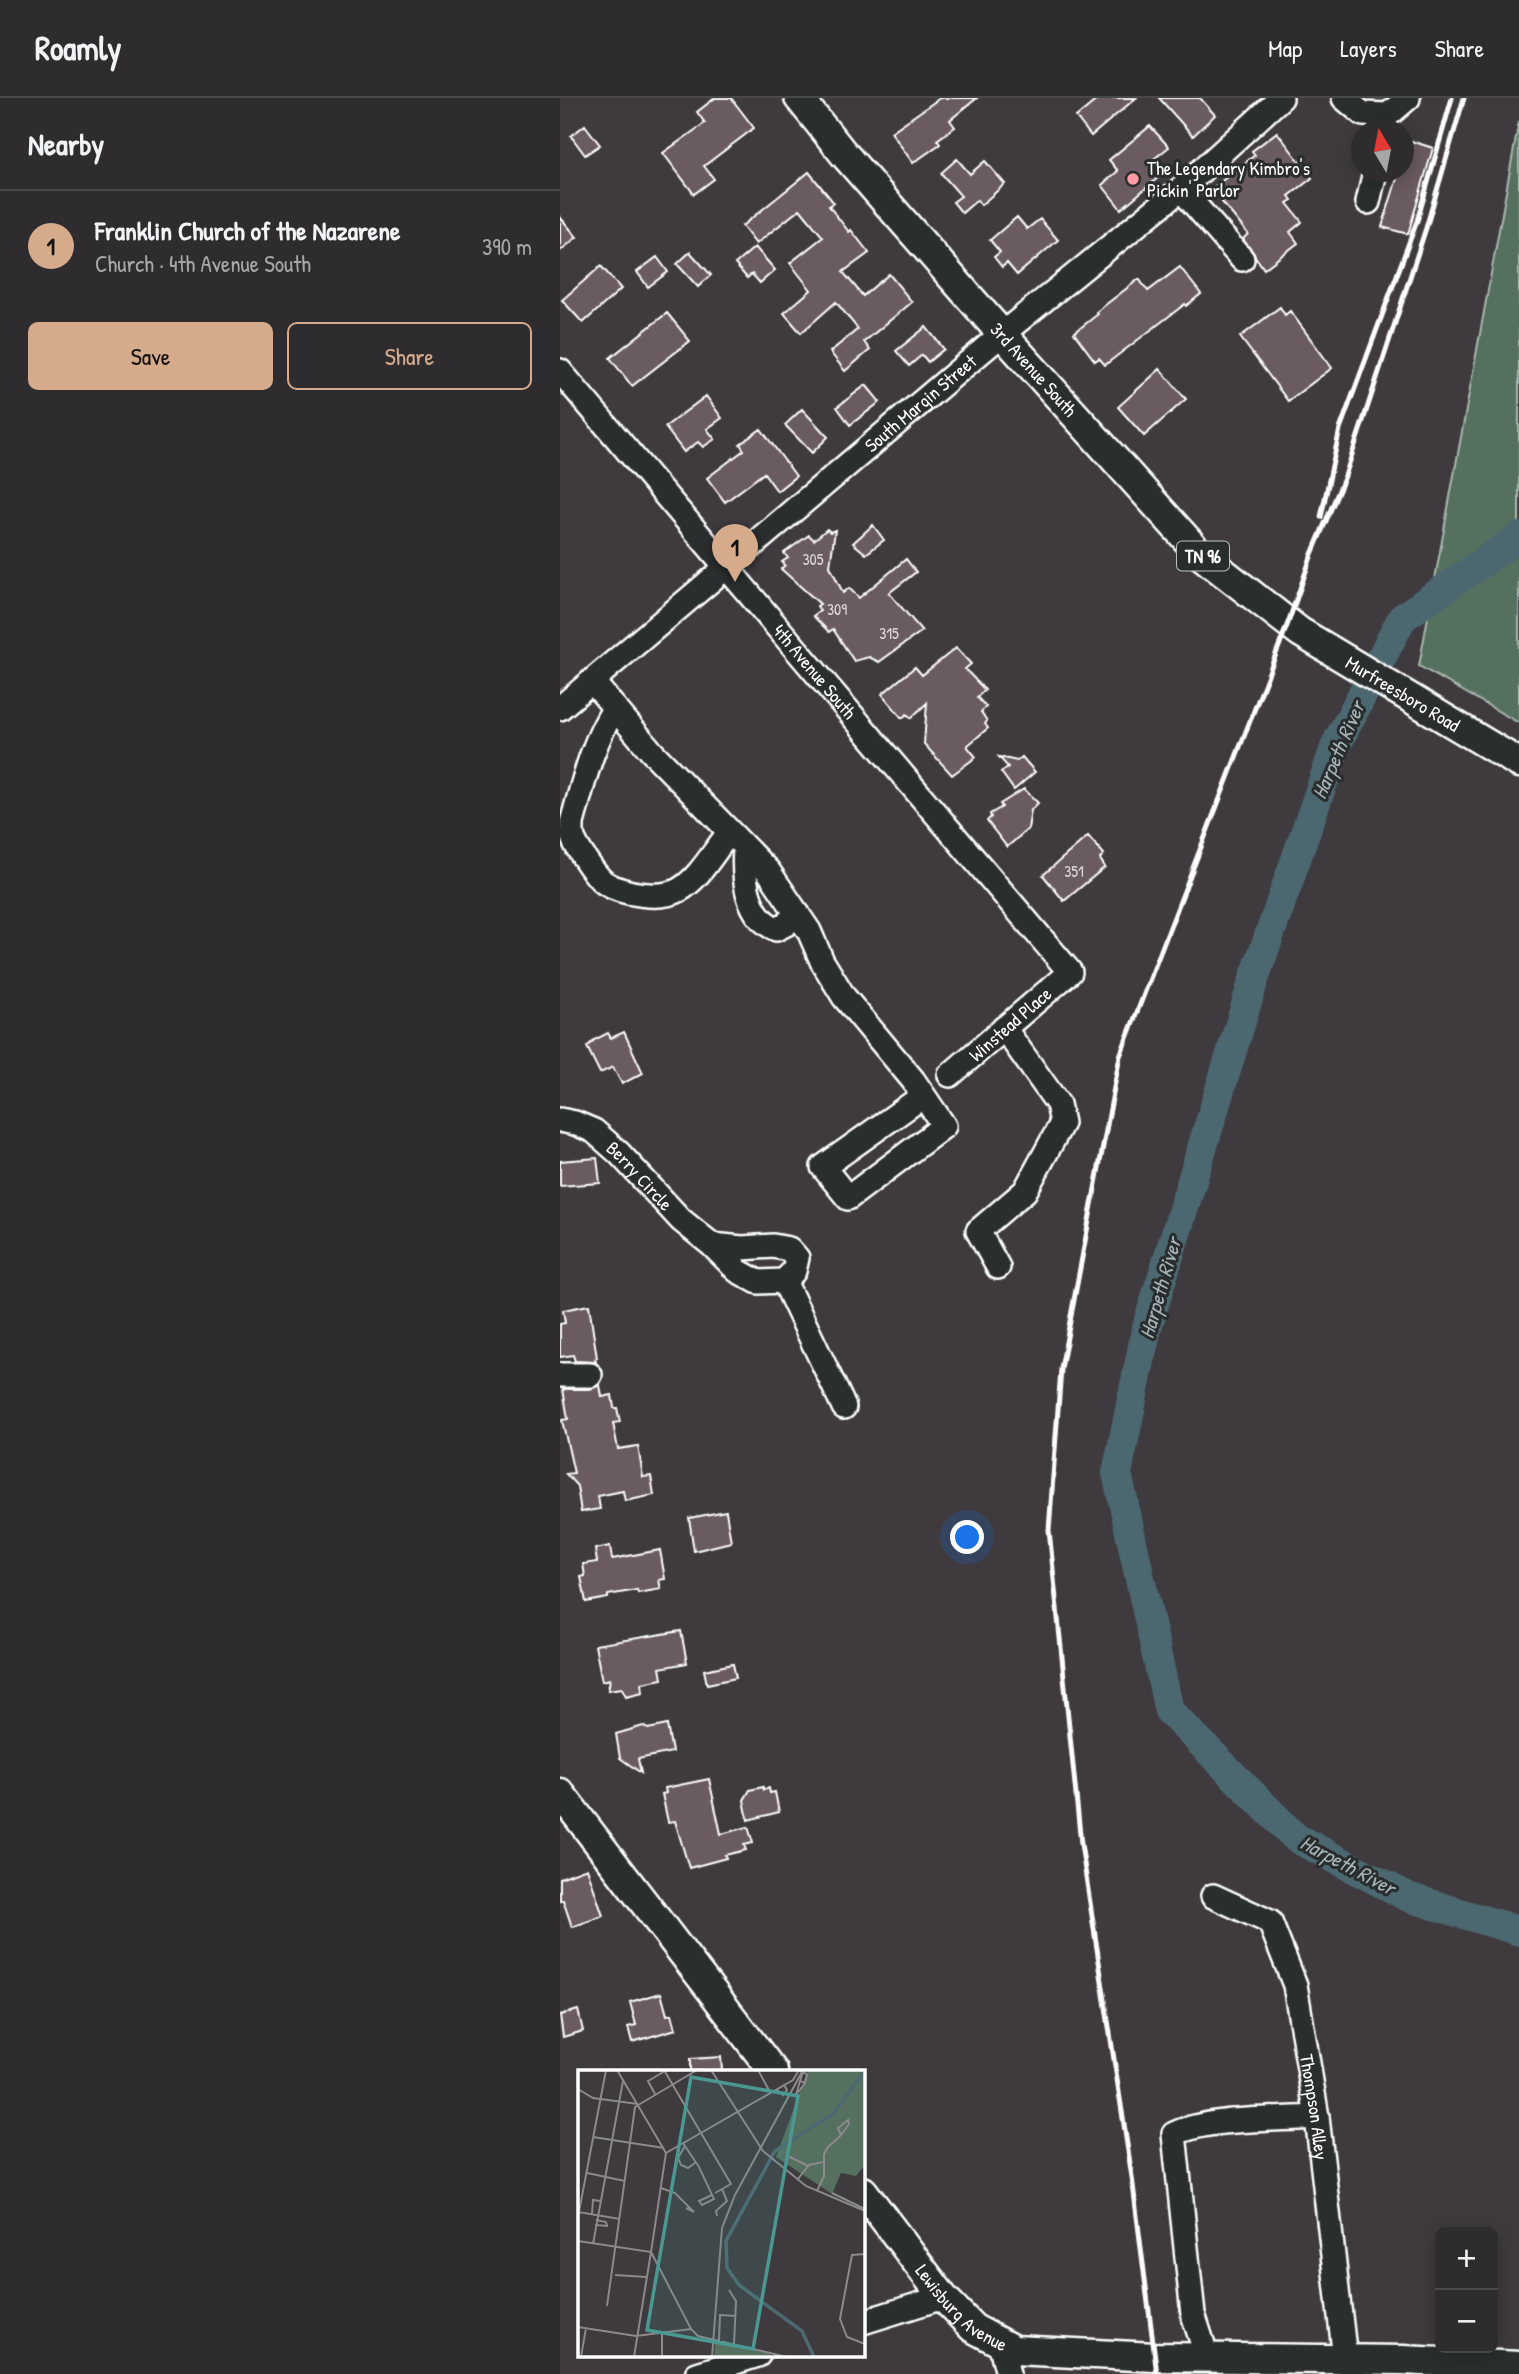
<!DOCTYPE html>
<html lang="en">
<head>
<meta charset="utf-8">
<style>
	:root { --surface:#2e2c2e; --page:#3a383a; --text:#f1f3f6; --muted:#a7a7aa; --line:#49484a; --accent:#d6ab8b }
	body { margin:0; font-family:"Patrick Hand",sans-serif; background:var(--page); color:var(--text) }
	.controls { position:absolute; right:21px; bottom:21px; display:grid; overflow:hidden; border-radius:10px; box-shadow:0 4px 18px #0003 }
	.controls button { width:63px; height:63px; display:grid; place-items:center; padding:0; border:0; border-bottom:2px solid var(--line); background:var(--surface); color:var(--text); font:35px sans-serif }
	.compass { position:absolute; left:791px; top:21px; width:63px; height:63px; border-radius:50%; background:var(--surface); box-shadow:0 4px 18px #0003; rotate:350deg }
	.you { position:absolute; left:408px; top:1440px; width:24px; height:24px; margin:-18px; border:5px solid #fff; border-radius:50%; background:#1a73e8; box-shadow:0 0 0 10px #1a73e833 }
	.badge { display:grid; place-items:center; width:46px; height:46px; border-radius:50%; background:var(--accent); color:#111; font-size:23px; font-weight:700 }
	.pin { position:absolute; translate:-50% -58px; filter:drop-shadow(0 2px 4px #0008) }
	.pin::after { content:''; position:absolute; top:37px; width:24px; height:21px; background:inherit; clip-path:polygon(0 0,100% 0,50% 100%) }
	.list { margin:0; padding:0; list-style:none }
	h2 { display:flex; justify-content:space-between; align-items:center; height:91px; margin:0; padding:0 28px; font-size:30px }
	h2 small { font-size:23px; font-weight:400; color:var(--muted) }
	.list li { display:grid; grid-template-columns:46px 1fr auto; gap:21px; align-items:center; box-sizing:border-box; height:112px; padding:0 28px; border-top:2px solid var(--line) }
	.list b { display:block; font-size:26px; white-space:nowrap }
	.list p { margin:0; font-size:23px; white-space:nowrap; color:var(--muted) }
	.list em { font-size:23px; font-style:normal; color:var(--muted) }
	.actions { display:flex; gap:14px; padding:21px 28px }
	.actions a { flex:1; padding:16px 0; border:2px solid var(--accent); border-radius:10px; text-align:center; font-size:24px; color:var(--accent) }
	.actions .main { background:var(--accent); color:#111 }
	.map { position:relative; flex:none; width:959px; height:2276px; overflow:hidden }
	header { display:flex; align-items:center; gap:42px; box-sizing:border-box; height:98px; padding:0 35px; background:var(--surface); border-bottom:2px solid var(--line) }
	header strong { font-size:33px }
	nav { display:flex; gap:38px; margin-inline-start:auto; font-size:24px }
	main { display:flex }
	aside { flex:1; background:var(--surface) }
	.map>svg:first-child { display:block }
	.green { fill:#56705f; stroke:#aab8af; stroke-width:2 }
	.lines { fill:none; stroke-linecap:round; stroke-linejoin:round }
	.river { stroke:#4c6871; stroke-width:30 }
	.building { fill:#6b5a62; stroke:#fff; stroke-width:2 }
	.minor-casing { stroke:#fff; stroke-width:28 }
	.major-casing { stroke:#fff; stroke-width:33 }
	.minor { stroke:#2a2d2e; stroke-width:23 }
	.major { stroke:#2a2d2e; stroke-width:28 }
	.rail { stroke:#fff; stroke-width:5 }
	.poi-dot { fill:#ff9aa2; stroke:#2a2d2e; stroke-width:2.5 }
	.labels { text-anchor:middle; dominant-baseline:central; stroke-width:6; stroke-linejoin:round; paint-order:stroke }
	.number-label { font-size:16px; fill:#dad6d8 }
	.shield { fill:#2a2d2e; stroke:#bfc0c0; stroke-width:2 }
	.shield-label { font-size:18px; font-weight:bold; fill:#fff }
	.poi-label { font-size:19px; fill:#fff; stroke:#2a2d2e; text-anchor:start }
	.street-label { font-size:19px; fill:#fff; stroke:#2a2d2e }
	.water-label { font-size:21px; font-style:italic; fill:#a6b4b8; stroke:#2a2d2e }
	.inset-river { fill:none; stroke:#4c6871; stroke-width:3.5 }
	.inset-road { fill:none; stroke:#8b898b; stroke-width:2 }
	.view { fill:#4b9892; fill-opacity:0.15; stroke:#4b9892; stroke-width:3.5 }
	.inset-edge { fill:none; stroke:#fff; stroke-width:3.5 }
</style>
</head>
<body>
<header>
<strong>Roamly</strong>
<nav><a>Map</a><a>Layers</a><a>Share</a></nav>
</header>
<main>
<aside>
<h2>Nearby<small></small></h2>
<ul class="list">
<li><span class="badge">1</span><div><b>Franklin Church of the Nazarene</b><p>Church · 4th Avenue South</p></div><em>390 m</em></li>
</ul>
<div class="actions"><a class="main">Save</a><a>Share</a></div>
</aside>
<div class="map">
<svg width="959" height="2276" viewBox="0 0 959 2276">
	<rect width="100%" height="100%" fill="#3e3a3e"/>
	<filter id="ink" filterUnits="userSpaceOnUse"><feTurbulence type="fractalNoise" baseFrequency=".0143" numOctaves="2"/><feDisplacementMap in="SourceGraphic" scale="14" xChannelSelector="R" yChannelSelector="G"/><feConvolveMatrix kernelMatrix="1 2 1 2 8 2 1 2 1" color-interpolation-filters="sRGB"/></filter>
	<g filter="url(#ink)">
		<path class="green" d="M959,23V625L859,568Z
			M612,2271L758,2276H613Z"/>
		<g class="lines">
			<path class="river" d="M959,439L842,520L776,647L694,881L587,1229L557,1375L609,1613L736,1740L848,1799L959,1833"/>
		</g>
		<path class="building" d="M155,0H171L194,30L144,68L154,81L134,96L103,55L145,25L137,14Z
			M380,0H417L390,22L395,29L377,42L380,46L353,65L331,34Z
			M539,0H576L531,38L516,19Z
			M599,0H640L655,17L633,38Z
			M25,27L40,47L25,57L11,38Z
			M590,28L609,49L594,61L605,74L561,111L542,87L558,73L549,62Z
			M717,34L752,80L729,98L732,102L727,105L742,124L730,134L738,145L704,171L683,141L688,136L662,104L664,102L654,89L695,57L692,53Z
			M848,42L873,50L848,136L822,129L839,74H844V57Z
			M397,61L410,76L425,63L445,86L421,107L417,102L402,115L393,104L401,98L381,75Z
			M249,74L274,105L269,108L289,134L291,132L309,155L283,174L303,198L329,176L352,204L304,244L310,252L285,273L270,254L298,231L276,204L241,235L224,215L251,192L230,165L263,139L240,111L196,146L182,128Z
			M0,119L17,139L0,153Z
			M457,119L467,131L480,121L498,142L457,177L447,165L442,169L434,159L440,154L430,142Z
			M195,149L215,172L200,185L192,176L187,180L175,166Z
			M130,154L151,177L138,189L117,166Z
			M97,159L108,174L88,189L77,174Z
			M41,168L61,191L23,225L2,202Z
			M620,169L641,196L626,208L625,206L545,267L539,260L535,263L514,235L538,216L536,214L579,181L588,193Z
			M720,209L725,217L730,213L772,270L728,303L680,239Z
			M107,215L130,243L72,288L50,260Z
			M366,229L384,251L368,264L362,257L349,268L336,253Z
			M600,271L626,301L584,338L558,309Z
			M306,287L320,304L290,327L277,309Z
			M146,298L162,320L147,331L155,341L143,349L138,344L124,354L105,329Z
			M242,311L268,339L252,355L225,327Z
			M201,331L236,378L217,393L204,375L165,404L147,380L184,352L180,346Z
			M313,427L324,442L306,456L293,445Z
			M267,431L270,434L275,432L270,468L283,495L289,490L299,500L346,461L356,474L329,495L362,533L319,564L309,559L294,563L273,531L269,534L253,518L260,513L257,508L260,506L221,471L225,467L222,464L228,460L224,455L249,437L254,442Z
			M396,550L411,566L405,571L425,592L417,599L426,609L421,614L427,623L425,626L428,630L407,648L416,659L392,677L364,646L367,605L351,620L347,616L342,620L322,596L355,569L362,577Z
			M439,659L457,663L462,659L475,674L454,692L441,674L448,669Z
			M464,691L478,705L471,712L468,731L447,749L427,723L431,719L430,716L442,709L440,706Z
			M528,738L544,756L540,761L545,769L504,803L483,777Z
			M64,934L83,975L62,986L53,969L40,975L27,949L34,942L48,935L51,940Z
			M37,1060L40,1085L0,1088V1063Z
			M29,1207L37,1260L35,1261L36,1264L15,1263L13,1257L0,1259V1226L5,1225L3,1212Z
			M40,1287L42,1299L52,1297L54,1310H57L60,1324L53,1325L58,1351L78,1348L83,1379L91,1378L94,1397L65,1403L63,1393L38,1398L40,1411L21,1414L17,1388L6,1376L14,1375L2,1322L8,1321L3,1291H30Z
			M166,1413L171,1444L134,1453L129,1420Z
			M50,1448L52,1461L100,1452L105,1481L99,1482L101,1491L78,1495L77,1492L48,1497V1500L26,1504L21,1479L25,1478L23,1466L37,1464L35,1451Z
			M121,1533L127,1565L100,1570L102,1581L82,1585L83,1594L66,1598L62,1590L48,1592L50,1581L42,1583L35,1547Z
			M173,1566L176,1580L147,1586L144,1572Z
			M107,1627L112,1654L78,1661L81,1675L60,1660L56,1636L83,1628L88,1631Z
			M149,1681L161,1736L188,1729L193,1745L184,1747L186,1752L165,1757L166,1760L129,1770L115,1723L108,1724L102,1696L106,1695L105,1690Z
			M203,1689L204,1692L209,1690L210,1695L215,1694L219,1714L188,1722L184,1702L190,1692Z
			M27,1770L43,1818L12,1829L3,1802L0,1803V1780Z
			M101,1895L107,1917L112,1916L116,1931L72,1944L68,1929L76,1927L70,1904Z
			M18,1912L23,1933L3,1939L0,1917Z
			M161,1959L162,1973H130V1961Z"/>
		<g class="lines">
			<defs>
				<g id="minor">
					<path d="M784,0L803,16L828,17L848,0"/>
					<path d="M621,91L682,161"/>
					<path d="M808,104L815,74"/>
					<path id="s1" d="M0,273L510,874L390,977"/>
					<path d="M32,583L92,654L209,774L249,833L262,863L284,899L353,982L384,1028L288,1100L263,1069L363,998"/>
					<path id="s2" d="M0,610L442,236L621,91L721,0"/>
					<path d="M55,610C32,644 23,686 12,725C12,725 12,735 12,736C14,747 36,779 45,785C62,796 101,802 119,792C139,781 154,753 169,735"/>
					<path d="M185,751C183,779 186,818 216,831L226,826L238,816"/>
					<path id="s3" d="M0,1022L15,1025L34,1033L59,1055L121,1122L152,1147L178,1173L198,1184L224,1183L234,1173L237,1160L229,1151L213,1148L182,1150L152,1147"/>
					<path d="M438,1169L418,1133L465,1093L502,1025L498,1006L444,930"/>
					<path d="M224,1183L284,1309"/>
					<path d="M0,1277H30"/>
					<path id="s4" d="M653,1798L710,1824L735,1887L757,2019L785,2261"/>
					<path d="M303,2224L383,2199"/>
					<path d="M440,2244L448,2276"/>
					<path d="M647,2259L633,2216L614,2036C649,2019 717,2022 757,2019"/>
					<path d="M137,2276L198,2257"/>
				</g>
				<g id="major">
					<path id="s5" d="M239,0L284,56L434,227L641,457L740,534L959,665"/>
					<path d="M0,1695L213,1973"/>
					<path id="s6" d="M303,2093L383,2199L413,2230L454,2252L595,2259L843,2262L959,2268"/>
				</g>
			</defs>
			<use href="#minor" class="minor-casing"/>
			<use href="#major" class="major-casing"/>
			<use href="#minor" class="minor"/>
			<use href="#major" class="major"/>
			<path class="rail" d="M761,419L780,331L857,123L892,0
				M597,2276L572,2079L521,1746L489,1432L501,1271L560,958L728,525L752,456L785,378L866,130L904,0"/>
		</g>
	</g>
	<circle class="poi-dot" cx="573" cy="81" r="7"/>
	<g class="labels">
		<g class="number-label">
			<text x="253" y="461">305</text>
			<text x="277" y="511">309</text>
			<text x="329" y="535">315</text>
			<text x="514" y="773">351</text>
		</g>
		<rect class="shield" x="617" y="443.5" width="52" height="29" rx="5"/>
		<g class="shield-label">
			<text x="643" y="458">TN 96</text>
		</g>
		<g class="poi-label">
			<text x="587" y="70">The Legendary Kimbro's<tspan x="587" dy="22">Pickin' Parlor</tspan></text>
		</g>
		<g class="street-label">
			<text stroke="none"><textPath href="#s5" startOffset="359">3rd Avenue South</textPath></text>
			<text stroke="none"><textPath href="#s2" startOffset="472">South Margin Street</textPath></text>
			<text stroke="none"><textPath href="#s1" startOffset="394">4th Avenue South</textPath></text>
			<text stroke="none"><textPath href="#s5" startOffset="854">Murfreesboro Road</textPath></text>
			<text transform="translate(450 926) rotate(-41)">Winstead Place</text>
			<text stroke="none"><textPath href="#s3" startOffset="100">Berry Circle</textPath></text>
			<text stroke="none"><textPath href="#s4" startOffset="254">Thompson Alley</textPath></text>
			<text stroke="none"><textPath href="#s6" startOffset="154">Lewisburg Avenue</textPath></text>
		</g>
		<g class="water-label">
			<text transform="translate(778 652) rotate(-67)">Harpeth River</text>
			<text transform="translate(600 1190) rotate(-74)">Harpeth River</text>
			<text transform="translate(788 1767) rotate(28)">Harpeth River</text>
		</g>
	</g>
	<g transform="translate(18 1972)">
		<rect width="287" height="287" fill="#3e3a3e"/>
		<path d="M230,0H287V95L278,106L263,103L254,124L198,87ZM137,272L192,283V287H136Z" fill="#56705f"/>
		<path class="inset-river" d="M236,287L224,261L161,215L149,198L148,171L197,81L255,44L287,0"/>
		<path class="inset-road" d="M39,0L88,83L73,182L113,259L120,266L209,287M86,0L153,114L137,123M133,0L185,81L228,116L287,141M180,0L192,22M221,0L227,3L229,5L227,13L222,11L225,2M222,11L218,25L227,13M0,19L15,28L60,34M198,19L205,25L209,20L206,15M77,24L70,11L87,1M15,67L86,78M105,73L121,97L136,129L124,135L121,131L134,125M107,76L100,88L103,95L110,98L118,92M88,83L215,10L221,0M210,86L230,96M9,103L47,111M220,109L231,95L245,92M83,118L97,123L116,142L108,138M239,121L246,106V84L250,77L260,68L263,65L266,61L271,54L270,50L260,58L263,65M254,123L287,139M0,142L42,149M14,144L15,130L22,131M139,146L138,141L149,131L144,119M0,147L28,0M17,155L29,156L28,152L18,150M0,171L73,182L56,287M15,174L45,11M287,184L274,185L262,249L269,267L287,274M37,205L68,207M151,220L158,231L156,274M29,236L57,37L119,0M0,257L58,266L113,259M84,263V287M141,271L142,245L158,246M3,287L8,258M134,287L144,158L157,125L225,0"/>
		<path class="view" d="M113,7L220,26L175,279L69,260Z"/>
		<rect width="287" height="287" class="inset-edge"/>
	</g>
</svg>
<div class="controls">
<button>+</button>
<button>−</button>
</div>
<svg class="compass" viewBox="-18 -18 36 36"><path d="M0-13l5 13h-10z" fill="#e53935"/><path d="M0 13l5-13h-10z" fill="#a7a7aa"/></svg>
<div class="you"></div>
<div class="pin badge" style="left:175px;top:484px">1</div>
</div>
</main>
</body>
</html>
